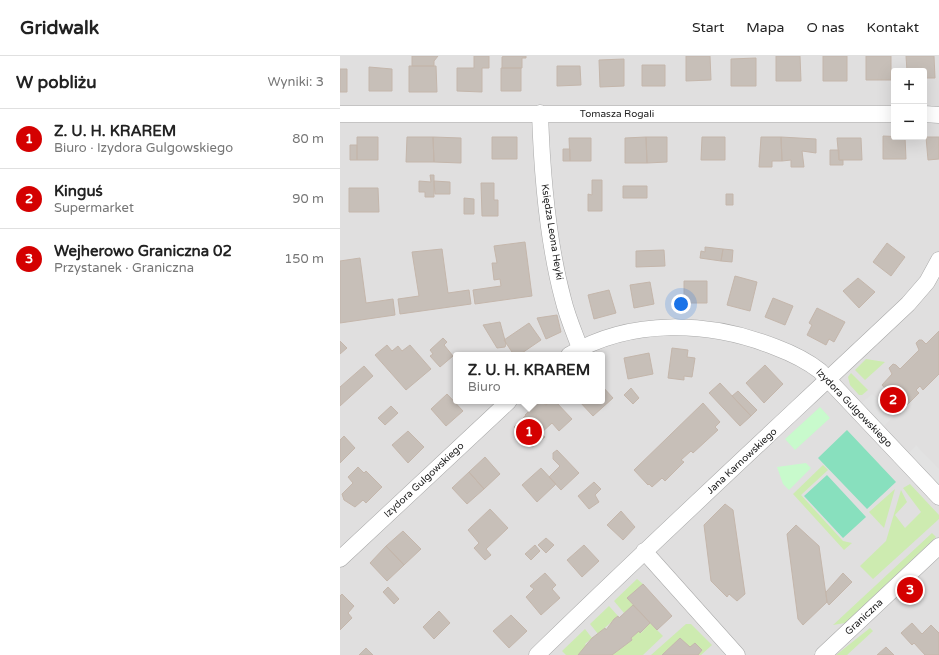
<!DOCTYPE html>
<html lang="pl">
<head>
<meta charset="utf-8">
<style>
	:root { --surface:#fff; --page:#f2f2f2; --text:#222; --muted:#767676; --line:#e0e0e0; --accent:#d40000 }
	body { margin:0; font-family:"Varela Round",sans-serif; background:var(--page); color:var(--text) }
	.controls { position:absolute; right:12px; top:12px; display:grid; overflow:hidden; border-radius:4px; box-shadow:0 4px 16px #0002 }
	.controls button { width:36px; height:36px; display:grid; place-items:center; padding:0; border:0; border-bottom:1px solid var(--line); background:var(--surface); color:var(--text); font:20px sans-serif }
	.you { position:absolute; left:341px; top:248px; width:14px; height:14px; margin:-10px; border:3px solid #fff; border-radius:50%; background:#1a73e8; box-shadow:0 0 0 6px #1a73e833 }
	.badge { display:grid; place-items:center; width:26px; height:26px; border-radius:50%; background:var(--accent); color:#fff; font-size:13px; font-weight:700 }
	.pin { position:absolute; translate:-50% -50%; border:2px solid #fff; box-shadow:0 1px 4px #0006 }
	.popup { position:absolute; left:113px; top:296px; width:152px; height:52px; box-sizing:border-box; display:grid; place-content:center; border-radius:4px; background:var(--surface); filter:drop-shadow(0 1px 3px #0005); font-size:13px; white-space:nowrap; color:var(--muted) }
	.popup b { font-size:15px; color:var(--text) }
	.popup::after { content:''; position:absolute; left:50%; top:100%; margin-left:-8px; border:8px solid transparent; border-top-color:var(--surface) }
	.list { margin:0; padding:0; list-style:none }
	h2 { display:flex; justify-content:space-between; align-items:center; height:52px; margin:0; padding:0 16px; font-size:17px }
	h2 small { font-size:13px; font-weight:400; color:var(--muted) }
	.list li { display:grid; grid-template-columns:26px 1fr auto; gap:12px; align-items:center; box-sizing:border-box; height:60px; padding:0 16px; border-top:1px solid var(--line) }
	.list b { display:block; font-size:15px; white-space:nowrap }
	.list p { margin:0; font-size:13px; white-space:nowrap; color:var(--muted) }
	.list em { font-size:13px; font-style:normal; color:var(--muted) }
	.map { position:relative; flex:none; width:599px; height:599px; overflow:hidden }
	header { display:flex; align-items:center; gap:24px; box-sizing:border-box; height:56px; padding:0 20px; background:var(--surface); border-bottom:1px solid var(--line) }
	header strong { font-size:19px }
	nav { display:flex; gap:22px; margin-inline-start:auto; font-size:14px }
	main { display:flex }
	aside { flex:1; background:var(--surface) }
	.map>svg:first-child { display:block }
	.residential { fill:#e0dfdf; fill-rule:evenodd }
	.grass { fill:#cdebb0 }
	.park { fill:#c8facc }
	.pitch { fill:#88e0be }
	.parking { fill:#e2e2e2 }
	.building { fill:#c7bfb8; stroke:#c4b6ab }
	.lines { fill:none; stroke-linecap:round; stroke-linejoin:round }
	.minor-casing { stroke:#a9a9a9; stroke-width:17 }
	.minor { stroke:#fff; stroke-width:16 }
	.labels { text-anchor:middle; dominant-baseline:central; stroke-width:3; stroke-linejoin:round; paint-order:stroke }
	.street-label { font-size:10px; fill:#222; stroke:#fff }
</style>
</head>
<body>
<header>
<strong>Gridwalk</strong>
<nav><a>Start</a><a>Mapa</a><a>O nas</a><a>Kontakt</a></nav>
</header>
<main>
<aside>
<h2>W pobliżu<small>Wyniki: 3</small></h2>
<ul class="list">
<li><span class="badge">1</span><div><b>Z. U. H. KRAREM</b><p>Biuro · Izydora Gulgowskiego</p></div><em>80 m</em></li>
<li><span class="badge">2</span><div><b>Kinguś</b><p>Supermarket</p></div><em>90 m</em></li>
<li><span class="badge">3</span><div><b>Wejherowo Graniczna 02</b><p>Przystanek · Graniczna</p></div><em>150 m</em></li>
</ul>
</aside>
<div class="map">
<svg width="599" height="599" viewBox="0 0 599 599">
	<rect width="100%" height="100%" fill="#f2efe9"/>
	<path class="residential" d="M0,0H599V599H0ZM554,15H584V81H554ZM116,299H262V345H116Z"/>
	<path class="grass" d="M526,303L545,306L525,324L515,314Z
		M511,317L528,334L522,339H519L510,329L508,321Z
		M483,409L488,414L461,439L503,485L512,487L504,494L453,438Z
		M570,428L599,459V463L533,523L520,510L546,485L561,434L567,446L555,459L565,472L581,456L563,432Z
		M555,433L544,472L529,456Z
		M592,477L596,481L505,567L493,569Z
		M297,523L303,528L287,542L293,549L284,557L274,545Z
		M269,550L278,560L258,578L250,568Z
		M310,567L323,580L303,599H272L292,584L291,582L299,575L301,577Z
		M346,568H351L372,589L361,599H358L362,594L355,587L350,591L340,582L322,599H311Z
		M530,572L533,575L507,599H496Z
		M245,573L252,582L245,588L247,590L238,599H226L222,595Z"/>
	<path class="park" d="M480,351L490,362L455,394L445,383Z
		M466,407L471,412L449,434L443,428L437,411Z"/>
	<path class="pitch" d="M507,374L556,426L527,453L478,402Z
		M487,419L526,461L503,482L464,440Z"/>
	<path class="parking" d="M532,338L554,360L542,372L519,349Z
		M576,389L599,413V430L568,398Z"/>
	<path class="building" d="M72,0H98L94,5V10H72Z
		M134,0H149V12H142V36L117,35V12H134Z
		M164,0H186V2H182V12H162V1Z
		M346,0H370L371,24L346,25Z
		M436,0H460L461,25H436Z
		M483,0H507V25H483Z
		M526,0H551V24H526Z
		M566,0H594L595,22H584V15H567Z
		M416,2V30H391V3Z
		M284,3V30L260,31L259,4Z
		M302,9H325V30H302Z
		M69,10H96L97,36H69Z
		M217,10H240L241,29L217,30Z
		M29,11L52,13V35H29Z
		M161,12H181V35H161Z
		M0,13H7V36H0Z
		M543,80L565,81L566,103H543Z
		M17,81H38V104H17Z
		M67,81H93L94,106H66Z
		M93,81L121,82V107L94,106Z
		M152,81H177V103H152Z
		M306,81L307,107H285V82Z
		M306,81H327V106L307,107Z
		M362,81H385V104H361Z
		M421,81H441L442,105H432V111H419Z
		M441,81L476,83V97L462,95L464,111H451V104L442,105Z
		M586,81H599V103L588,104Z
		M229,82H251V105H230Z
		M497,82H521L522,104H499Z
		M10,89H17V104H10Z
		M223,93H230V105H223Z
		M490,94H499V104H503V109H490Z
		M90,119H94V141H85V136H79V125L91,126Z
		M252,124H262V155H248V138L252,139Z
		M94,125L110,126V138H95Z
		M141,127H154V144H158V160H142Z
		M283,130H307V142H283Z
		M9,132H38L39,156H9Z
		M386,138H393V149H386Z
		M124,142L134,143V158H124Z
		M185,186L192,240L135,248L133,234L161,230L160,223L154,224L152,207H157L154,190Z
		M547,187L565,201L551,220L533,206Z
		M365,191L383,193L381,205L360,202L361,195L365,196Z
		M102,193L108,237L129,234L131,248L60,258L58,243L79,240L72,196Z
		M383,193L393,194L392,206L381,205Z
		M324,194L325,210L296,211V195Z
		M20,202L26,247L53,243L55,259L0,267V205Z
		M395,220L417,226L410,255L387,249Z
		M518,222L535,236L519,252L503,235Z
		M344,225H367V247H344Z
		M310,226L314,248L294,252L290,229Z
		M269,234L276,257L254,263L248,239Z
		M433,242L453,250L445,269L425,261Z
		M477,252L505,266L494,286L489,283L486,289L467,279L472,269L469,267Z
		M217,259L221,276L206,283L197,262Z
		M160,266L166,288L165,291L157,292L143,269Z
		M189,267L201,284L179,299H174L164,284Z
		M599,275V318L583,334L580,330L576,334L579,337L564,352L558,345L553,349L547,343L551,339L542,329L552,318L549,312L553,308L556,309L560,313L579,294L576,287L579,284H582L586,288Z
		M103,282L107,286L104,289L113,300L100,311L90,300L93,298L90,294Z
		M0,285L7,292L0,298Z
		M47,289L52,295L58,290L62,295L70,289L91,313L66,334L35,299Z
		M332,292L348,294L347,301L355,302L352,321L344,320V324L328,322Z
		M309,297L313,318L288,323L284,302Z
		M425,309L443,328L424,347L406,327Z
		M24,310L33,320L0,350V331Z
		M380,327L411,360L400,370L369,337Z
		M262,330L273,342L253,360L239,345H262Z
		M291,332L299,342L293,348L284,339Z
		M398,335L417,354L411,360L392,340Z
		M107,338L123,355L106,370L91,353Z
		M200,345L206,349L211,345H215L232,363L219,375L212,367L201,377L185,359Z
		M363,347L380,366L375,371L378,374L353,397L351,395L341,404L344,406L325,425L322,422L312,431L309,428L308,429L294,414Z
		M51,350L58,357L45,369L38,362Z
		M185,360L205,381L192,391L174,371Z
		M68,375L84,391L68,407L52,389Z
		M4,380L15,392L0,407V384Z
		M217,394L239,417L221,434L209,421L220,410L213,403V397Z
		M145,401L160,418L144,433L129,416Z
		M18,411L24,417L26,415L42,431L26,447L23,444L15,451L4,444L2,438L13,427L8,421Z
		M201,412L216,428L197,446L182,429Z
		M129,416L144,433L127,448L112,432Z
		M254,426L261,433L255,439L259,446L249,453L238,440Z
		M385,448L393,454L405,538L397,545L389,538L387,541L371,525L364,469Z
		M150,453L168,472L146,493L151,499L145,504L134,492L139,487L128,474Z
		M281,455L295,471L283,484L267,469Z
		M456,469L479,490L487,546L463,569L458,563L447,478Z
		M63,475L81,493L64,509L46,490Z
		M206,482L214,489L206,497L198,489Z
		M195,489L200,495L191,504L185,498Z
		M244,489L259,505L242,521L227,504Z
		M46,490L64,509L47,525L30,507Z
		M205,517L216,529L212,533L220,542L201,559L186,541L194,533L190,530Z
		M503,517L512,526L489,549L487,546L486,536Z
		M303,528L332,560L317,574L287,542Z
		M48,531L59,543L54,548L43,536Z
		M2,538L14,550L8,557L12,562L0,574V540Z
		M293,549L310,567L300,577L299,575L291,582L292,584L272,599H238L252,582L265,572L266,574L274,563L278,560L279,562Z
		M99,555L110,567L94,583L83,571Z
		M171,559L187,575L169,592L153,575Z
		M572,567L582,578L591,569L599,577V599H585L574,587L572,589L561,577Z
		M340,582L350,591L355,587L362,594L358,599H322Z
		M546,591L554,599H537Z
		M26,592L33,599H19Z"/>
	<g class="lines">
		<defs>
			<path id="minor" d="M200,57C202,119 207,183 223,243C227,260 234,276 240,292
				M0,58H554
				M584,58L599,59
				M229,299C291,262 369,265 435,291C451,297 466,304 480,315L599,441
				M304,495L397,599
				M0,503L169,345
				M197,599C319,480 444,365 568,248L587,226L599,204
				M483,599L599,490"/>
		</defs>
		<use href="#minor" class="minor-casing"/>
		<use href="#minor" class="minor"/>
	</g>
	<g class="labels">
		<g class="street-label">
			<text x="277" y="58">Tomasza Rogali</text>
			<text transform="translate(212 176) rotate(81)">Księdza Leona Heyki</text>
			<text transform="translate(514 352) rotate(46)">Izydora Gulgowskiego</text>
			<text transform="translate(402 405) rotate(-43)">Jana Karnowskiego</text>
			<text transform="translate(84 424) rotate(-43)">Izydora Gulgowskiego</text>
			<text transform="translate(524 561) rotate(-43)">Graniczna</text>
		</g>
	</g>
</svg>
<div class="controls">
<button>+</button>
<button>−</button>
</div>
<div class="you"></div>
<div class="pin badge" style="left:189px;top:376px">1</div>
<div class="popup"><b>Z. U. H. KRAREM</b>Biuro</div>
<div class="pin badge" style="left:553px;top:344px">2</div>
<div class="pin badge" style="left:570px;top:534px">3</div>
</div>
</main>
</body>
</html>
